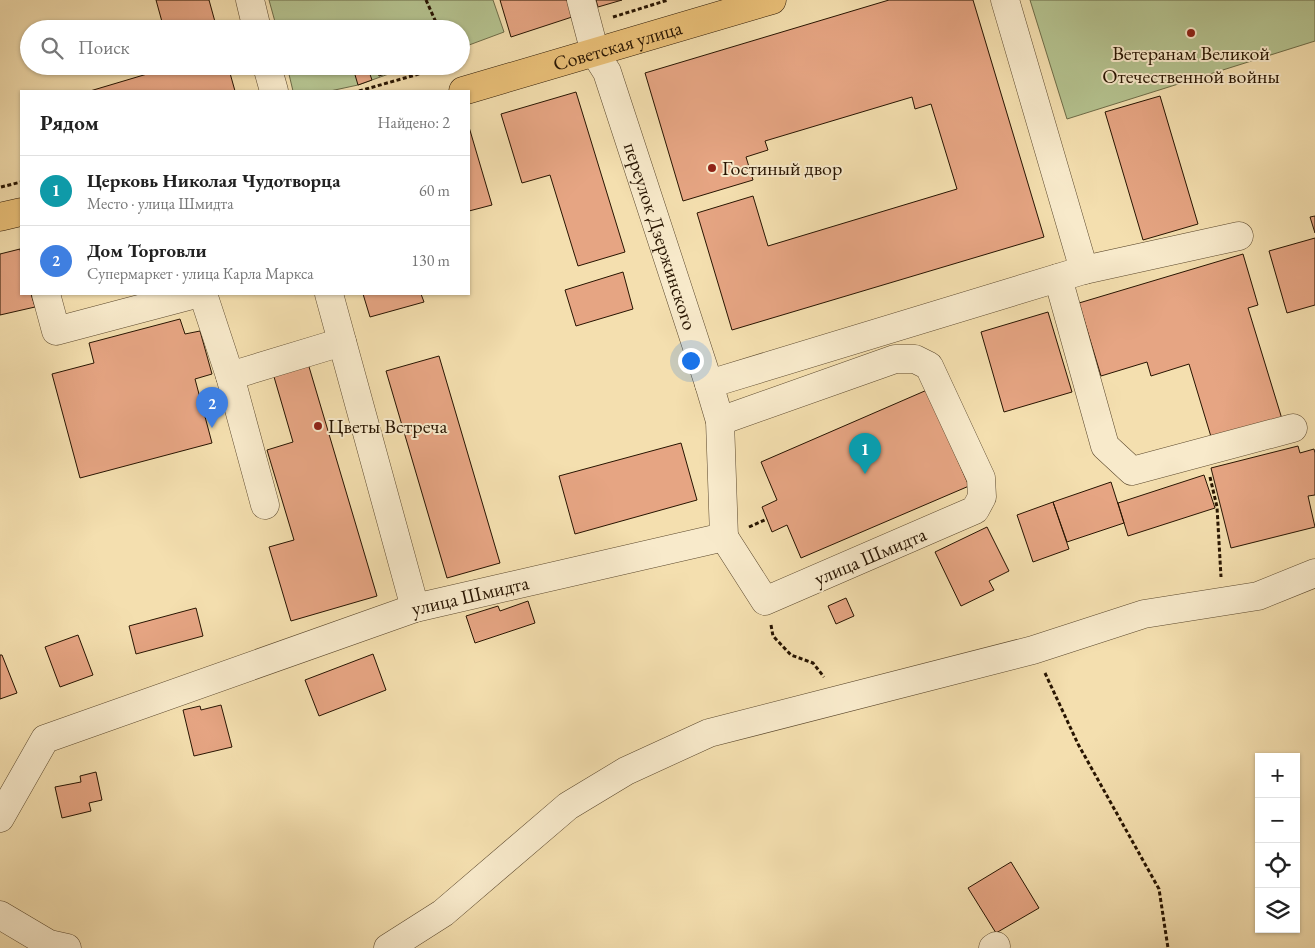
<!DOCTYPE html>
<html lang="ru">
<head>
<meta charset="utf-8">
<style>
	:root { --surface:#fff; --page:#f2f2f2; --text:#222; --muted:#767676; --line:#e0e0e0; --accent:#ea580c }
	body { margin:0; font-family:"EB Garamond",serif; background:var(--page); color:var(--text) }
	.controls { position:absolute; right:15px; bottom:15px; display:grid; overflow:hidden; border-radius:0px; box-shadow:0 1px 4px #0004 }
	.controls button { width:45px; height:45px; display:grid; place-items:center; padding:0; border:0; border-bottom:1px solid var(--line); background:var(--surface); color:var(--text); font:25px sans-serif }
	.you { position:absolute; left:690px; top:360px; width:18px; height:18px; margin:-12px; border:4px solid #fff; border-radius:50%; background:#1a73e8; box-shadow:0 0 0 8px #1a73e833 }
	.badge { display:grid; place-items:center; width:32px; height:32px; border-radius:50%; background:var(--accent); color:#fff; font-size:16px; font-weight:700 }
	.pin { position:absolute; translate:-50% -41px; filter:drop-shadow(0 1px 2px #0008) }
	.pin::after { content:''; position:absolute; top:26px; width:18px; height:15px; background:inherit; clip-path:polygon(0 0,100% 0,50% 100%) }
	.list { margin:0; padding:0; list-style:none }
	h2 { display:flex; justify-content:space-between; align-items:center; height:65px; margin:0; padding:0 20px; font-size:21px }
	h2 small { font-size:16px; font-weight:400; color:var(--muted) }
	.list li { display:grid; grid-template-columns:32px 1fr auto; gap:15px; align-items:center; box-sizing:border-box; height:70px; padding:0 20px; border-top:1px solid var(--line) }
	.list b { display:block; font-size:19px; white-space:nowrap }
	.list p { margin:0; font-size:16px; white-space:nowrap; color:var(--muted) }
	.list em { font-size:16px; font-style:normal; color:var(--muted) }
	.icon { flex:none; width:28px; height:28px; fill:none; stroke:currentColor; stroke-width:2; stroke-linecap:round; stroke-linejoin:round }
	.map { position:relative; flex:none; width:1315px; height:948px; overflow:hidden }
	.search { position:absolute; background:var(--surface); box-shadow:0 1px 4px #0004; left:20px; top:20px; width:450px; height:55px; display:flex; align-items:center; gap:12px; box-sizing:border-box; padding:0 18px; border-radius:28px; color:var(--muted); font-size:19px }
	.panel { position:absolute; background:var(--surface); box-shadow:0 1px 4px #0004; left:20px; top:90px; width:450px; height:205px; border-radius:0px }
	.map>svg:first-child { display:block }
	.green { fill:#b5c390; stroke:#6e6c48 }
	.building { fill:#e6a583; stroke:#271401 }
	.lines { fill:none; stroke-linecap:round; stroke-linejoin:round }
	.minor-casing { stroke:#5a472c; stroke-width:29 }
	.major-casing { stroke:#271401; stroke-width:29 }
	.path { stroke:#271401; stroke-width:3; stroke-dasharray:4 2.5; stroke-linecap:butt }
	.minor { stroke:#f8eacb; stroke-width:28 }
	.major { stroke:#eac078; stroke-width:28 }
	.poi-dot { fill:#8f2418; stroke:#f8eacb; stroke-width:2 }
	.labels { text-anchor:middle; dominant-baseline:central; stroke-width:4; stroke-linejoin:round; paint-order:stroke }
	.street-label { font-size:20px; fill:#271401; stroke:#f8eacb }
	.poi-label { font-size:20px; fill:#271401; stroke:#f8eacb; text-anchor:start }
</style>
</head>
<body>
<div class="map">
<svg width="1315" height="948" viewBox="0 0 1315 948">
	<rect width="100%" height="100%" fill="#f4dfaf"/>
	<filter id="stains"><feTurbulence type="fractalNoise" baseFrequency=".004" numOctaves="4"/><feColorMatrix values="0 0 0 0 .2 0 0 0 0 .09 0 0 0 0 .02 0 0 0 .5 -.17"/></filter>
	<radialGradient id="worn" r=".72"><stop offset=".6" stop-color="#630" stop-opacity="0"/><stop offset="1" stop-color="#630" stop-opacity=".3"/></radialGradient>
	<path class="green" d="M269,0H493L504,32L461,48V29H277Z
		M1030,0H1315V41L1067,119Z
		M287,66H411L358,85L330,91H293Z"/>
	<path class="building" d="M156,0H209L217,29H164Z
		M500,0H567L572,17L511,37Z
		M596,0H622L598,7Z
		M889,0H973L1044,237L732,330L697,213L753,196L768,246L957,189L931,104L915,109L912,97L765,141L768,150L746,157L753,180L683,201L645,73Z
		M174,66H228L235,91H90Z
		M359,66H367L372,80L358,85L353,68Z
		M376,66H406V67L379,76Z
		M576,92L625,252L578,266L550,175L522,183L501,114Z
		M1160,96L1198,224L1143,240L1105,112Z
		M469,127L492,205L469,211Z
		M1315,216V233L1310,217Z
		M1315,238V305L1287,313L1269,251Z
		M20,249L21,255V294H31L35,307L0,315V254Z
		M1243,254L1258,305L1248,308L1282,419L1212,440L1189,364L1151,376L1147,362L1101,376L1079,303Z
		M623,272L633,309L576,326L565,290Z
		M363,294H421L424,302L370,317Z
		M1048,312L1072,392L1004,412L981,332Z
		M180,319L185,334L200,331L212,374L195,379L212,443L80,478L52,374L94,363L89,343Z
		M439,356L500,563L447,578L386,371Z
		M307,360L377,596L291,621L269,547L294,540L267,450L293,442L272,370Z
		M927,390L969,486L801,558L787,525L772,532L762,507L777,500L761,462Z
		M681,443L697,500L575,534L559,476Z
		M1298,446L1300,453L1314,449L1315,453V495L1308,496L1315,527L1231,548L1211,468Z
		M1204,475L1215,508L1128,536L1118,503Z
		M1111,482L1124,523L1067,542L1053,502Z
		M1053,502L1069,549L1033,562L1017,515Z
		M987,527L1009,571L989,581L994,590L961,606L935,552Z
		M846,598L854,616L836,624L828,606Z
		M528,601L535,623L475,643L466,616L498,606L500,611Z
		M196,608L203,636L136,654L129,626Z
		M78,635L93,675L60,687L45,647Z
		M373,654L386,690L319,716L305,680Z
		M0,655H2L17,693L0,699Z
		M221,705L232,747L194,756L183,710L200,706L201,710Z
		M96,772L102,800L89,803L91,811L62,818L55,787L81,782L80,776Z
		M1011,862L1039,908L996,933L968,888Z"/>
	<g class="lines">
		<defs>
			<g id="minor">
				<path d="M250,0L257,29"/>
				<path id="s1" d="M581,0L595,53L607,72L709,384L720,421L724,537"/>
				<path d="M1005,0L1084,270"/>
				<path d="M267,66L274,91"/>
				<path d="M1058,278L1105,446L1132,471L1293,428"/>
				<path d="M46,294L56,331L196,294"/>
				<path d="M203,294L230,376L265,505"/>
				<path d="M329,294L415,608"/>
				<path d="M230,376L342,342"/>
				<path d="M709,384L1084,270L1239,236"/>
				<path d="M720,421L895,359H915L929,366L981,478L982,497L975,510L765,601L724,537"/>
				<path id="s2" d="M0,818L45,739L415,608L724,537"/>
				<path d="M0,915L49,944L67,948"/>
				<path d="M388,948L443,913L568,806L626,771L709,733L1033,650L1144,614L1258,596L1315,573"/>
				<path d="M993,948L996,946"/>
			</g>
			<g id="major">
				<path id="s3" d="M463,91L772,0"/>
				<path d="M0,217L21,212"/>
			</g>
		</defs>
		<use href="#minor" class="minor-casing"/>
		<use href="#major" class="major-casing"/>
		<path class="path" d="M426,0L439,29
			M613,17L668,0
			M359,91L447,66
			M1,187L21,182
			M1210,477L1217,507L1221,577
			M749,527L767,519
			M771,625L773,636L791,655L813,663L824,677
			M1045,673L1078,744L1159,889L1168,948"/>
		<use href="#minor" class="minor"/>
		<use href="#major" class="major"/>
	</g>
	<g class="poi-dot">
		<circle cx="1191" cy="33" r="5"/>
		<circle cx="712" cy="168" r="5"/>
		<circle cx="318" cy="426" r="5"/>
	</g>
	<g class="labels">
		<g class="street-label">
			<text stroke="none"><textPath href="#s3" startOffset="161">Советская улица</textPath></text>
			<text stroke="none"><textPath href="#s1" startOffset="250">переулок Дзержинского</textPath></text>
			<text transform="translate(870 556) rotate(-23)">улица Шмидта</text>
			<text stroke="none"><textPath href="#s2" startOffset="540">улица Шмидта</textPath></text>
		</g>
		<g class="poi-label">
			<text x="1191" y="53" text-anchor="middle">Ветеранам Великой<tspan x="1191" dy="23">Отечественной войны</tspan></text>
			<text x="722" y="168">Гостиный двор</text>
			<text x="328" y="426">Цветы Встреча</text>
		</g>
	</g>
	<rect width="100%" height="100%" filter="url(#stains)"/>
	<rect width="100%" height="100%" fill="url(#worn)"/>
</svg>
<div class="controls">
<button>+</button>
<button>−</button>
<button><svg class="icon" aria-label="locate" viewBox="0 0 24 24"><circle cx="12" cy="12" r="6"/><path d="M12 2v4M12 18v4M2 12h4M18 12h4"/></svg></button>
<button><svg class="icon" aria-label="layers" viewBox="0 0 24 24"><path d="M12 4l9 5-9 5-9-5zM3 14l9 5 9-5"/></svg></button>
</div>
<div class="you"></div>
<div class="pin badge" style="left:865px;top:474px;background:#0f9aa8">1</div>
<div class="pin badge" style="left:212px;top:428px;background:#3f7fe0">2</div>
<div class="search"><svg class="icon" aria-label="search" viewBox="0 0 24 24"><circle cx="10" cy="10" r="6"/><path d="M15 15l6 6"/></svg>Поиск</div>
<section class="panel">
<h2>Рядом<small>Найдено: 2</small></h2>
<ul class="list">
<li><span class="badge" style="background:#0f9aa8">1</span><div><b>Церковь Николая Чудотворца</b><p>Место · улица Шмидта</p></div><em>60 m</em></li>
<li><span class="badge" style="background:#3f7fe0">2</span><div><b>Дом Торговли</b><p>Супермаркет · улица Карла Маркса</p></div><em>130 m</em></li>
</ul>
</section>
</div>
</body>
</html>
